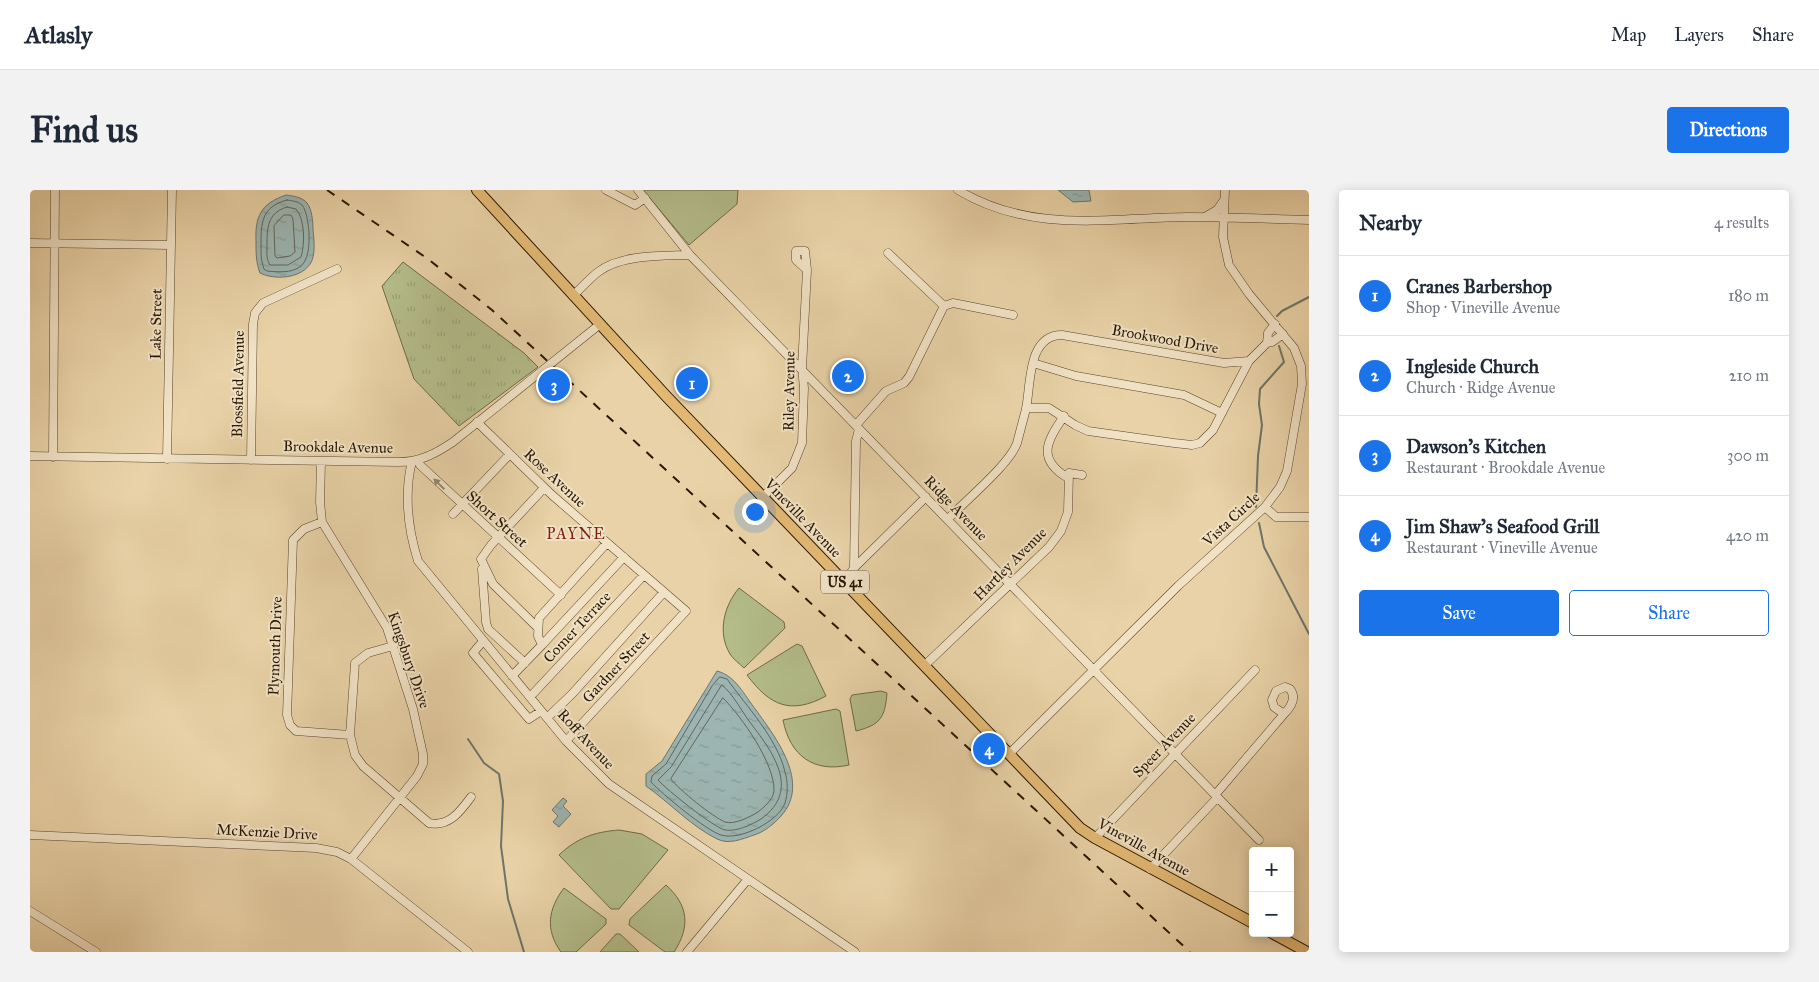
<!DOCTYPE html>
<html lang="en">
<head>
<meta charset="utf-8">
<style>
	:root { --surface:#fff; --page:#f2f2f3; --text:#1f2937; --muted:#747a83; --line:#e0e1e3; --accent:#1a73e8 }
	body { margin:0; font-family:"IM FELL Great Primer",serif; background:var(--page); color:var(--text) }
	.controls { position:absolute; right:15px; bottom:15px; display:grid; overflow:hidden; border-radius:5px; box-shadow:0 2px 12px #0003 }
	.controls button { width:45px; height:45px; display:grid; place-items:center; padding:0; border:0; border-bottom:1px solid var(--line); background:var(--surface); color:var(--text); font:25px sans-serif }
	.you { position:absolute; left:724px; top:321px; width:18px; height:18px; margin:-12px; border:4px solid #fff; border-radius:50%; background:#1a73e8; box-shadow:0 0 0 8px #1a73e833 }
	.badge { display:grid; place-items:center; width:32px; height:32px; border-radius:50%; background:var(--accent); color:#fff; font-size:16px; font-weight:700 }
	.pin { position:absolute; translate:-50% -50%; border:2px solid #fff; box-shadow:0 1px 5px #0006 }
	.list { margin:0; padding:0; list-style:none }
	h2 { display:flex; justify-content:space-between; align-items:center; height:65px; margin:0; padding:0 20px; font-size:21px }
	h2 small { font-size:16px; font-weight:400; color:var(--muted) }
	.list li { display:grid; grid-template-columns:32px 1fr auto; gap:15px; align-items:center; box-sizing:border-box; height:80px; padding:0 20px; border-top:1px solid var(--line) }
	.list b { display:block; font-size:19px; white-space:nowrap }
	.list p { margin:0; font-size:16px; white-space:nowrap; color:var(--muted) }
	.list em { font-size:16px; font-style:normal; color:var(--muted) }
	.actions { display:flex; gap:10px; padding:15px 20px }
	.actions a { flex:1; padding:11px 0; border:1px solid var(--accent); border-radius:5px; text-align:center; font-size:18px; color:var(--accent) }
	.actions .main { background:var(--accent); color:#fff }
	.map { position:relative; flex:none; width:1279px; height:762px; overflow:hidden; border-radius:5px }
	header { display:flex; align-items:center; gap:30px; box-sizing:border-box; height:70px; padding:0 25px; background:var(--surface); border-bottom:1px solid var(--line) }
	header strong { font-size:24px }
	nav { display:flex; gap:28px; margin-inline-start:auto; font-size:18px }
	.intro { display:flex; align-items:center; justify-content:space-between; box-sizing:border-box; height:120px; padding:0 30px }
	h1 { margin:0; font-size:35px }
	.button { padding:12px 22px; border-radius:5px; background:var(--accent); color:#fff; font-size:18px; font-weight:700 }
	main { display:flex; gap:30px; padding:0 30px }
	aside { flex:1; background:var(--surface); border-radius:5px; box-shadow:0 2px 12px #0003 }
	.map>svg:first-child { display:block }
	.grass { fill:url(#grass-tufts); stroke:#6d6a45 }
	.park { fill:#b3bd8a; stroke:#6d6a45 }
	.water { fill:url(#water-ripples); stroke:#6d756b }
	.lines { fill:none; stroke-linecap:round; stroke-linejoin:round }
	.shore { stroke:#626659; stroke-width:1 }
	.stream { stroke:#6d756b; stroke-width:2 }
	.minor-casing { stroke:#58452a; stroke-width:9 }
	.major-casing { stroke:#271600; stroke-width:12 }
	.minor { stroke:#f1e2c6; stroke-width:8 }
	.major { stroke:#e4b974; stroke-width:10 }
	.rail { stroke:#271600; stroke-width:2; stroke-dasharray:9 9; stroke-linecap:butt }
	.oneway { fill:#96866d }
	.labels { text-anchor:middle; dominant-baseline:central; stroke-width:4; stroke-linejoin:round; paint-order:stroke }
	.shield { fill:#f1e2c6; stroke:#64533b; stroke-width:1 }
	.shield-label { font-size:14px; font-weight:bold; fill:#271600 }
	.street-label { font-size:15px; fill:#271600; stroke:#f1e2c6 }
	.neighbourhood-label { font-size:16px; letter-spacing:1px; fill:#7a1f14; stroke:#f1e2c6 }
</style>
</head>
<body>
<header>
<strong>Atlasly</strong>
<nav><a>Map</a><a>Layers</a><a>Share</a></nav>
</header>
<div class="intro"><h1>Find us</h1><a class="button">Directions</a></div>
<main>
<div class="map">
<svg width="1279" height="762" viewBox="0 0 1279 762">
	<defs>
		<pattern id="grass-tufts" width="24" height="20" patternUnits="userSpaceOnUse" patternTransform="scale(1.25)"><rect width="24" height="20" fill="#b3bd8a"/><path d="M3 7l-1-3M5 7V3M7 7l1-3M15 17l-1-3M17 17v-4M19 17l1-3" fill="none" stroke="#9aa275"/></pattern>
		<pattern id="water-ripples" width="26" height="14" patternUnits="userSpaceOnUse" patternTransform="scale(1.25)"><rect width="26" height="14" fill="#9cb5b2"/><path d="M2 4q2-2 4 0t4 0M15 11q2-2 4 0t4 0" fill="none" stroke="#869b97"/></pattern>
	</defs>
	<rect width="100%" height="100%" fill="#e9d2a7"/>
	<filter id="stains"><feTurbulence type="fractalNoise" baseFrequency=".004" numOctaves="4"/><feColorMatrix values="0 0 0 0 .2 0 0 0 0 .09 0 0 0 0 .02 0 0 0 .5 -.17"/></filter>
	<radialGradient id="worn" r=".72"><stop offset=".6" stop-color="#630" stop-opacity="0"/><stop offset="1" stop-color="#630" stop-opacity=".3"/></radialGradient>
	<path class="grass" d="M373,72L494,163L508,177L429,236L384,189L352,96Z"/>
	<path class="park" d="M613,0H708L707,14L659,55Z
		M709,398L754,432L755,438L714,478C710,474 703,469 700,464C687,442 694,416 709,398Z
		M767,454L772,456L796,506C761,525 740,516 717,485Z
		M851,501L857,503C855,528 850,535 826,541L820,509L822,505Z
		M806,519L810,521L819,575C784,583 760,566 753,530Z
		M589,640L612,644L638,660L589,719H581L529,665C547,648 564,642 589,640Z
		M636,695C658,715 661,736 644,762H635L599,735L600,729Z
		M534,698L576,729V734L546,762H531C515,740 518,719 534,698Z
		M586,744H590L609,762H570Z"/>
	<path class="water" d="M1028,0H1059L1061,11L1043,12Z
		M256,5C263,6 272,7 277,13C282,19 283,32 283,40C284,49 286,66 280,74C270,89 244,90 230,83C226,72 226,64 226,52C225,27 230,14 256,5Z
		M687,481C706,486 714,505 726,520C746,548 781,593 751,626C744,634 734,642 724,645C712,649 699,655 687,649C661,636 640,613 616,596V584L632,571Z
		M533,608L537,611L533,616L541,624L529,637L523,632L528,626L522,620Z"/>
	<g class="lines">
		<path class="shore" d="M257,10C262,11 268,11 272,15C277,21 278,34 279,42C280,75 272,85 237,81L234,79C231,71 231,64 231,56C231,33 231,17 257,10Z
			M257,17L266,19C275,29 275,54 271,67L258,75H240C236,69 237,63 237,56C237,38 237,23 257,17Z
			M254,25H261L263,29L265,62L260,66L247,68L245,66L244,36Z
			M690,487L697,489C717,517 747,548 755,582C758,592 758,603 755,613C749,631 710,651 691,645C677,641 632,604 621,592L622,586L636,574L682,496Z
			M692,495C703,504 711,520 719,531C742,561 772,600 731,629C721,635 706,642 695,640C683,637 637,600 628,590L641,577Z
			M693,508C712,527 745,574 744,601C743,610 734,617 728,622C720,627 704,635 695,632C683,627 649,600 641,589Z"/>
		<path class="stream" d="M1247,126L1252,121L1279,107
			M1226,317L1228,266L1232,235L1229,214L1230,199L1254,172L1249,156
			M1229,333L1234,357L1279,444
			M438,549L454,573L469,584L473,611L471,656L478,709L494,762"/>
		<defs>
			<path id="minor" d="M576,0L605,15L615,8
				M608,0L660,65L1229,650
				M928,0C1001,44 1077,28 1158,27C1198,27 1239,29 1279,30
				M1175,27L1187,20L1194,10
				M0,53L141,55
				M858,63L914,116L923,113L983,125
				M543,106C551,98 559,89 568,82C592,64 632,66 660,65
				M1237,153L1238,143L1245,134
				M1003,173L1046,186L1154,205L1192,223
				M996,218H1019L1045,235L1058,241L1144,253L1162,255L1170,253L1183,240L1219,171
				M1034,226C1017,251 1006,269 1038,288
				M447,232L522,305L656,421L536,551
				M826,235L856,201L874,193L879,187L914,116
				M0,266L368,272C390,272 405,264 423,252L569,135
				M23,267L25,0
				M137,269L142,0
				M221,270L223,134L225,123L233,113L307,79
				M387,270L390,275L531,405
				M291,271L290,312L292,332L357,438L383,519L393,564V574L387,586L321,669
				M382,271C374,304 378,339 388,371L536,551L579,594L825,762
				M732,308L762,278L772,253L774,198L772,178L777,80L775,61H766V70L777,80
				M1235,317L1246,327H1279
				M423,324L480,264
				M918,329C935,311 980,274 987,253C990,242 993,230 996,219C1001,195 997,145 1032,145L1194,173L1219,171L1237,153L1242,152L1253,144
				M292,332L274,339L263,350L257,525L260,535L266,541L320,545
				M824,378L896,307
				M452,379L456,432L458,439L495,473
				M814,392L824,378L826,251L829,239
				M508,438L463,394L451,369L461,355L514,298
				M453,451L443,463L499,529L511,521
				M512,455L594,367
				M363,456L338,463L325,473L320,545L325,565L333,576L399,633C419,637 430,622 441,607
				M895,475L1019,357L1031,341L1038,322L1039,283L1052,285
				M482,486L512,455L508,446L509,428L576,354
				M1255,497L1260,499C1267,508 1261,517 1254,524L1244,517L1242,510L1246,501Z
				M500,507L614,385
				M517,528L542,504L634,402
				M979,564L1148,396L1235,317L1250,297L1257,281L1272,194L1271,176L1264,158L1219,104L1199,75L1193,47L1195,0
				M1185,605L1254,524
				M0,645L286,658L307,662L321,669L438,762
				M1065,648L1225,480
				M1120,679L1187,608
				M0,721L66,762
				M657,762L718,689"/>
			<path id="major" d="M447,0L637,207L1050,638L1065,648L1223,733
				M1242,743L1277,762"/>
		</defs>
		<use href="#minor" class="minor-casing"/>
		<use href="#major" class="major-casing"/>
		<use href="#minor" class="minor"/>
		<use href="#major" class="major"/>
		<path class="rail" d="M297,0L398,69L462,120L1160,762"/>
	</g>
	<defs><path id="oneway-solid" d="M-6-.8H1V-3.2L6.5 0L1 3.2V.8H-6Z" transform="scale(1.25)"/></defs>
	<use class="oneway" href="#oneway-solid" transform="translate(409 294) rotate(-136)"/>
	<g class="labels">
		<rect class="shield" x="791" y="380.5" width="48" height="23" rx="4"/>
		<g class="shield-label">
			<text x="815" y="392">US 41</text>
		</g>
		<g class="street-label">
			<text transform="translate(126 134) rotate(-89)">Lake Street</text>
			<text transform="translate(1135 149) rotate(10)">Brookwood Drive</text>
			<text transform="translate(208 194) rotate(-89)">Blossfield Avenue</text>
			<text transform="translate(759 201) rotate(-89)">Riley Avenue</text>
			<text transform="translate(308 257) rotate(1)">Brookdale Avenue</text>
			<text transform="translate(525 288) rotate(43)">Rose Avenue</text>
			<text transform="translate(926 318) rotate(46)">Ridge Avenue</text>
			<text transform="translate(773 328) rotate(46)">Vineville Avenue</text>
			<text transform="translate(467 329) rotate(42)">Short Street</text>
			<text transform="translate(1201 329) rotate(-43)">Vista Circle</text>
			<text transform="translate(980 374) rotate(-45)">Hartley Avenue</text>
			<text transform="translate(547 437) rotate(-47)">Comer Terrace</text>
			<text transform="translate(245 456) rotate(-88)">Plymouth Drive</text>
			<text transform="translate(379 470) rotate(71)">Kingsbury Drive</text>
			<text transform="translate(586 477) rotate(-47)">Gardner Street</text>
			<text transform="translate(556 549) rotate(47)">Roff Avenue</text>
			<text transform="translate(1134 555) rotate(-46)">Speer Avenue</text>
			<text transform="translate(237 642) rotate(3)">McKenzie Drive</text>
			<text transform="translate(1114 657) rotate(29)">Vineville Avenue</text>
		</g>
		<g class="neighbourhood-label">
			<text x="546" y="343">PAYNE</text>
		</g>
	</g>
	<rect width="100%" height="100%" filter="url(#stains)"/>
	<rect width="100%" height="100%" fill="url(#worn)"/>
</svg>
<div class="controls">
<button>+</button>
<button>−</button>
</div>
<div class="you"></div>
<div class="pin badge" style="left:662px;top:193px">1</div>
<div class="pin badge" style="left:818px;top:186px">2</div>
<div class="pin badge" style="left:524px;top:195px">3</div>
<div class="pin badge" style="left:959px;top:559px">4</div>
</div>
<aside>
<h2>Nearby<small>4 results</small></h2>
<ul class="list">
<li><span class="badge">1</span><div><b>Cranes Barbershop</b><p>Shop · Vineville Avenue</p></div><em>180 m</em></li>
<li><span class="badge">2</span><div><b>Ingleside Church</b><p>Church · Ridge Avenue</p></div><em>210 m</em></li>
<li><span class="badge">3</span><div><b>Dawson's Kitchen</b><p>Restaurant · Brookdale Avenue</p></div><em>300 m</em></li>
<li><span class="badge">4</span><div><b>Jim Shaw's Seafood Grill</b><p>Restaurant · Vineville Avenue</p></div><em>420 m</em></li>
</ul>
<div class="actions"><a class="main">Save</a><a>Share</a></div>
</aside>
</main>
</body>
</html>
